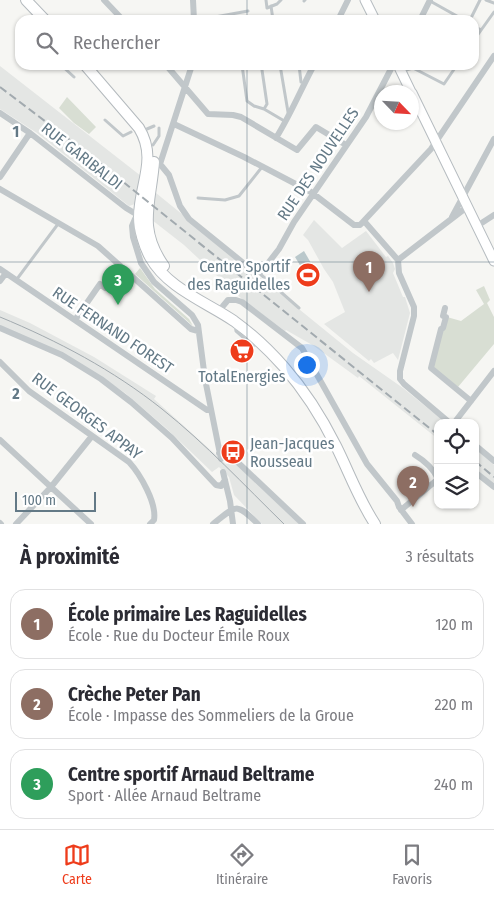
<!DOCTYPE html>
<html lang="fr">
<head>
<meta charset="utf-8">
<style>
	:root { --surface:#fff; --page:#f7f7f7; --text:#2b2b33; --muted:#7c7c81; --line:#e1e1e2; --accent:#ee3c1b }
	body { margin:0; font-family:"Fira Sans Condensed",sans-serif; background:var(--page); color:var(--text) }
	.controls { position:absolute; right:15px; bottom:15px; display:grid; overflow:hidden; border-radius:10px; box-shadow:0 1px 4px #0004 }
	.controls button { width:45px; height:45px; display:grid; place-items:center; padding:0; border:0; border-bottom:1px solid var(--line); background:var(--surface); color:var(--text); font:25px sans-serif }
	.compass { position:absolute; left:374px; top:85px; width:45px; height:45px; border-radius:50%; background:var(--surface); box-shadow:0 1px 4px #0004; rotate:115deg }
	.scale { position:absolute; left:15px; bottom:12px; width:81px; box-sizing:border-box; padding-left:5px; border:2px solid #637986; border-top:0; font-size:14px; line-height:18px; white-space:nowrap; color:#637986; -webkit-text-stroke:4px #fff; paint-order:stroke }
	.you { position:absolute; left:306px; top:364px; width:18px; height:18px; margin:-12px; border:4px solid #fff; border-radius:50%; background:#1a73e8; box-shadow:0 0 0 8px #1a73e833 }
	.badge { display:grid; place-items:center; width:32px; height:32px; border-radius:50%; background:var(--accent); color:#fff; font-size:16px; font-weight:700 }
	.pin { position:absolute; translate:-50% -41px; filter:drop-shadow(0 1px 2px #0008) }
	.pin::after { content:''; position:absolute; top:26px; width:18px; height:15px; background:inherit; clip-path:polygon(0 0,100% 0,50% 100%) }
	.list { margin:0; padding:0; list-style:none }
	h2 { display:flex; justify-content:space-between; align-items:center; height:65px; margin:0; padding:0 20px; font-size:21px }
	h2 small { font-size:16px; font-weight:400; color:var(--muted) }
	.list li { display:grid; grid-template-columns:32px 1fr auto; gap:15px; align-items:center; box-sizing:border-box; height:70px; margin:0 10px 10px; padding:0 10px; border:1px solid var(--line); border-radius:15px }
	.list b { display:block; font-size:19px; white-space:nowrap }
	.list p { margin:0; font-size:16px; white-space:nowrap; color:var(--muted) }
	.list em { font-size:16px; font-style:normal; color:var(--muted) }
	.icon { flex:none; width:28px; height:28px; fill:none; stroke:currentColor; stroke-width:2; stroke-linecap:round; stroke-linejoin:round }
	.map { position:relative; flex:none; width:494px; height:524px; overflow:hidden }
	.search { position:absolute; background:var(--surface); box-shadow:0 1px 4px #0004; left:15px; right:15px; top:15px; height:55px; display:flex; align-items:center; gap:12px; box-sizing:border-box; padding:0 18px; border-radius:15px; color:var(--muted); font-size:19px }
	.sheet { height:305px; background:var(--surface) }
	nav { display:flex; justify-content:space-around; align-items:center; box-sizing:border-box; height:70px; border-top:1px solid var(--line); background:var(--surface); font-size:14px; color:var(--muted) }
	nav a { display:grid; justify-items:center; gap:2px }
	nav .on { color:var(--accent) }
	.map>svg:first-child { display:block }
	.built { fill:#e4e6e4 }
	.green { fill:#d8ded3 }
	.water { fill:#bac8cb }
	.lines { fill:none; stroke-linecap:round; stroke-linejoin:round }
	.secondary-casing { stroke:#b6bcc0; stroke-width:11 }
	.primary-casing { stroke:#b4babe; stroke-width:12 }
	.lane { stroke:#c1c7ca; stroke-width:3 }
	.street { stroke:#c1c7ca; stroke-width:6 }
	.secondary { stroke:#fff; stroke-width:9 }
	.primary { stroke:#fff; stroke-width:10 }
	.tram { stroke:#a2aaaf; stroke-width:1 }
	.rail { stroke:#a2aaaf; stroke-width:2; stroke-dasharray:8 4; stroke-linecap:butt }
	.grid { fill:none; stroke:#637986; stroke-width:1; stroke-opacity:0.55 }
	.labels { text-anchor:middle; dominant-baseline:central; stroke-width:5; stroke-linejoin:round; paint-order:stroke }
	.street-label { font-size:16px; fill:#637986; stroke:#fff }
	.poi-label { font-size:16px; fill:#637986; stroke:#fff; text-anchor:end }
	.grid-label { font-size:16px; text-anchor:middle; font-weight:bold; fill:#637986; stroke:#fff; stroke-width:5; stroke-linejoin:round; paint-order:stroke }
</style>
</head>
<body>
<div class="map">
<svg width="494" height="524" viewBox="0 0 494 524">
	<rect width="100%" height="100%" fill="#f6f6f3"/>
	<path class="built" d="M0,66L141,176L154,200L156,193L353,353L403,388L446,423H438V439L359,376L358,378L314,346L286,330L285,331L242,299L184,245L152,220L153,208L137,197L135,204L129,206L37,133L0,109Z
		M314,220L342,248L366,231L386,257L388,256L393,263L395,269L393,273L403,297H405L410,313L398,360L393,353L374,363L371,359L369,361L324,324L345,312L333,282L324,269L308,240L303,235Z
		M0,310L30,323L94,357L156,396L154,399L226,464L233,462L299,524H262L234,495L229,477L219,467L212,472L167,429L125,393L98,375L0,327Z
		M475,448L494,465V485L475,470Z"/>
	<path class="green" d="M67,97L96,127L89,134L74,123L59,108Z
		M140,268L155,289L189,319L193,326L135,274Z
		M484,286L490,300L487,303L494,317V344L458,387L435,369L433,365L447,317L461,321L484,304L476,290Z"/>
	<path class="water" d="M304,251L315,270L306,275L295,257Z"/>
	<g class="lines">
		<defs>
			<path id="secondary" d="M365,0L375,20
				M398,65L411,92
				M412,93L494,261"/>
			<path id="primary" d="M26,0L45,20
				M85,65L139,128C158,159 139,185 139,217C139,230 144,246 150,257C167,288 206,302 234,321C252,334 269,350 284,367C305,391 322,418 336,446C349,472 359,500 375,524
				M154,162C151,203 137,228 164,266"/>
		</defs>
		<use href="#secondary" class="secondary-casing"/>
		<use href="#primary" class="primary-casing"/>
		<path class="lane" d="M266,0L267,8L277,4L281,0
			M486,0L494,3
			M304,1L305,0
			M430,1L464,20
			M271,6L273,20
			M195,17H215L248,11
			M470,20L480,0
			M474,26L481,30
			M474,40L494,12
			M61,65L74,77
			M242,65L247,101L254,106L264,109L286,122
			M280,65L288,112L289,113
			M299,65L301,82
			M262,70L267,104L264,109
			M406,70L413,68L444,84L457,65
			M105,120L123,136L131,132
			M147,129L154,126
			M153,145L159,136V128
			M198,198L225,200L239,196L262,167
			M259,273L299,308
			M17,279L58,224
			M235,325L236,331L252,345H259
			M205,379L217,371"/>
		<path class="street" d="M104,0L123,20
			M193,0L194,20
			M338,20L348,0
			M420,20L430,0
			M166,65L208,114L233,115L241,117L297,150L316,127L346,145
			M0,113L30,133L126,208L141,217
			M174,124L244,157L311,192L354,225H360L431,149L494,56
			M276,138C291,114 301,89 314,65
			M160,164L169,175L180,206L189,219L252,270L258,272L262,271L279,249L294,222L366,117L393,65
			M160,164L192,65
			M0,177L30,133
			M0,189L98,246L191,329L198,331
			M139,217L135,219L132,226L133,237L141,263L154,282L192,315L198,325L205,379L221,459
			M452,217L494,139
			M364,221L398,260
			M477,226L494,215
			M0,269L204,408L207,410L211,409
			M0,281L6,273
			M223,306L228,300H236L242,302L302,348L367,464L397,501L399,507L412,524
			M445,308L443,316L446,317L443,328L441,329L431,368L471,401
			M75,320L100,284L105,288
			M0,328L62,355L101,379L131,402L172,438L216,485L221,486L225,480
			M0,362L29,391L129,462C140,474 157,503 154,520L150,524
			M450,423L404,384L400,379V371L414,316V307L399,273L398,260L467,207
			M454,423L494,371
			M0,440L91,524
			M475,445L494,461
			M219,453H227L230,455L303,524
			M415,455C425,461 433,468 438,479
			M223,472L230,501L233,524
			M475,472L494,487
			M401,510L438,479
			M0,523L1,524
			M16,524L51,487L92,436
			M213,524C237,505 236,502 258,524"/>
		<use href="#secondary" class="secondary"/>
		<use href="#primary" class="primary"/>
		<path class="tram" d="M0,317C58,341 113,370 162,409C206,444 244,485 284,524"/>
		<path class="rail" d="M0,87L91,156L438,435
			M475,461L494,477"/>
	</g>
	<path class="grid" d="M247,0V20M247,65V524M0,262H494"/>
	<defs>
		<symbol id="stadium-disc" viewBox="-11 -11 22 22"><circle r="9.5" fill="#ee3c1b" stroke="#fff"/><path d="M0-5a6.5 5 0 1 0 0 10a6.5 5 0 1 0 0-10ZM-3.5-1.8h7v3.6h-7Z" fill="#fff"/></symbol>
		<symbol id="supermarket-disc" viewBox="-11 -11 22 22"><circle r="9.5" fill="#ee3c1b" stroke="#fff"/><path d="M-6-5.5h2.5l.6 2H6L4.5 2H-2.5L-4.4-4H-6ZM-1.5 3.2a1.3 1.3 0 1 0 .1 0ZM3 3.2a1.3 1.3 0 1 0 .1 0Z" fill="#fff"/></symbol>
		<symbol id="bus-disc" viewBox="-11 -11 22 22"><circle r="9.5" fill="#ee3c1b" stroke="#fff"/><path d="M-5-6H5V4H4V6H2V4H-2V6H-4V4H-5ZM-3.5-4V0h7V-4ZM-3.5 1.2v1.5H-2V1.2ZM2 1.2v1.5H3.5V1.2Z" fill="#fff"/></symbol>
	</defs>
	<g fill-rule="evenodd">
		<use href="#stadium-disc" x="294" y="261" width="28" height="28"/>
		<use href="#supermarket-disc" x="228" y="337" width="28" height="28"/>
		<use href="#bus-disc" x="219" y="438" width="28" height="28"/>
	</g>
	<g class="labels">
		<g class="street-label">
			<text transform="translate(82 156) rotate(38)">RUE GARIBALDI</text>
			<text transform="translate(318 164) rotate(-56)">RUE DES NOUVELLES</text>
			<text transform="translate(113 330) rotate(34)">RUE FERNAND FOREST</text>
			<text transform="translate(87 416) rotate(37)">RUE GEORGES APPAY</text>
		</g>
		<g class="poi-label">
			<text x="290" y="266">Centre Sportif<tspan x="290" dy="18">des Raguidelles</tspan></text>
			<text x="242" y="376" text-anchor="middle">TotalEnergies</text>
			<text x="250" y="443" text-anchor="start">Jean-Jacques<tspan x="250" dy="18">Rousseau</tspan></text>
		</g>
	</g>
	<g class="grid-label">
		<text x="16" y="137">1</text>
		<text x="16" y="399">2</text>
	</g>
</svg>
<div class="controls">
<button><svg class="icon" aria-label="locate" viewBox="0 0 24 24"><circle cx="12" cy="12" r="6"/><path d="M12 2v4M12 18v4M2 12h4M18 12h4"/></svg></button>
<button><svg class="icon" aria-label="layers" viewBox="0 0 24 24"><path d="M12 4l9 5-9 5-9-5zM3 14l9 5 9-5"/></svg></button>
</div>
<svg class="compass" viewBox="-18 -18 36 36"><path d="M0-13l5 13h-10z" fill="#e53935"/><path d="M0 13l5-13h-10z" fill="#7c7c81"/></svg>
<div class="scale">100 m</div>
<div class="you"></div>
<div class="pin badge" style="left:369px;top:292px;background:#8d6e63">1</div>
<div class="pin badge" style="left:413px;top:507px;background:#8d6e63">2</div>
<div class="pin badge" style="left:118px;top:305px;background:#2e9e5b">3</div>
<div class="search"><svg class="icon" aria-label="search" viewBox="0 0 24 24"><circle cx="10" cy="10" r="6"/><path d="M15 15l6 6"/></svg>Rechercher</div>
</div>
<section class="sheet">
<h2>À proximité<small>3 résultats</small></h2>
<ul class="list">
<li><span class="badge" style="background:#8d6e63">1</span><div><b>École primaire Les Raguidelles</b><p>École · Rue du Docteur Émile Roux</p></div><em>120 m</em></li>
<li><span class="badge" style="background:#8d6e63">2</span><div><b>Crèche Peter Pan</b><p>École · Impasse des Sommeliers de la Groue</p></div><em>220 m</em></li>
<li><span class="badge" style="background:#2e9e5b">3</span><div><b>Centre sportif Arnaud Beltrame</b><p>Sport · Allée Arnaud Beltrame</p></div><em>240 m</em></li>
</ul>
</section>
<nav>
<a class="on"><svg class="icon" aria-label="map" viewBox="0 0 24 24"><path d="M3 6l6-2 6 2 6-2v14l-6 2-6-2-6 2zM9 4v14M15 6v14"/></svg>Carte</a>
<a><svg class="icon" aria-label="directions" viewBox="0 0 24 24"><path d="M12 3l9 9-9 9-9-9zM9 14v-3h6M13 9l2 2-2 2"/></svg>Itinéraire</a>
<a><svg class="icon" aria-label="saved" viewBox="0 0 24 24"><path d="M7 4h10v16l-5-4-5 4z"/></svg>Favoris</a>
</nav>
</body>
</html>
